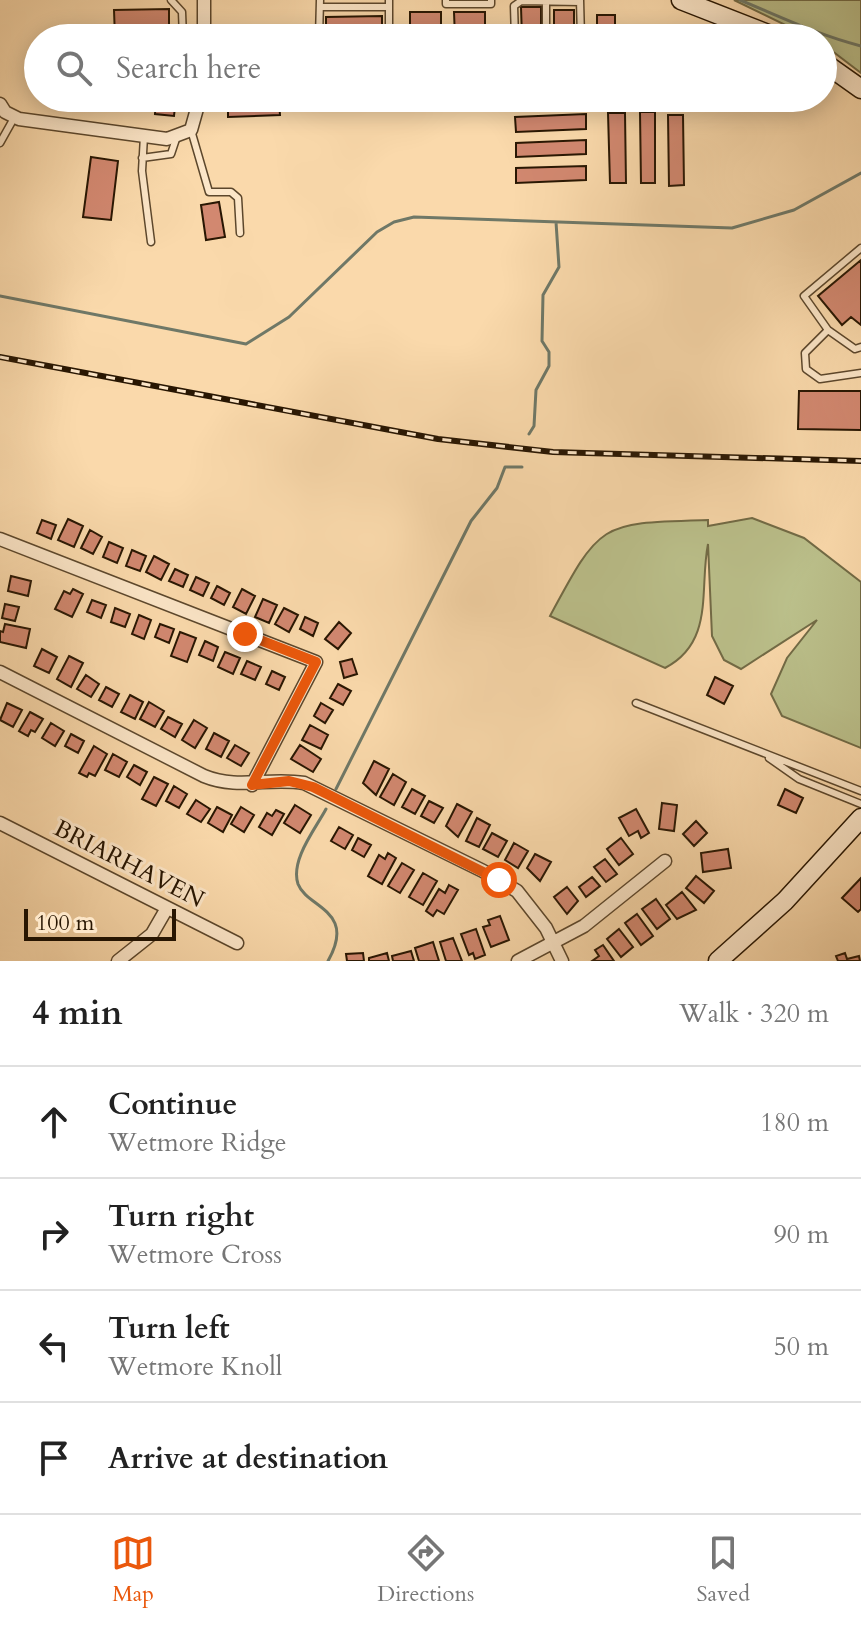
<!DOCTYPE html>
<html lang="en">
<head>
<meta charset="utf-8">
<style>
	:root { --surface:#fff; --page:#f2f2f2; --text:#222; --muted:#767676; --line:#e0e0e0; --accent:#ea580c }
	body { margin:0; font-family:Cardo,serif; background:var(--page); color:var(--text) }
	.scale { position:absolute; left:24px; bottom:20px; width:152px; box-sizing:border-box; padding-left:8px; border:4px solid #281602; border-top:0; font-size:22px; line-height:28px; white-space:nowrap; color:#281602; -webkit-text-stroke:6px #fce6c8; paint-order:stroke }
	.stop { position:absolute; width:24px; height:24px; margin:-18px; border:6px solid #ea580c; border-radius:50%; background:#fff }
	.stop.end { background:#ea580c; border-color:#fff; box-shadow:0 2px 8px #0008 }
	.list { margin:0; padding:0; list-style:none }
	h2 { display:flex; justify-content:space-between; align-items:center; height:104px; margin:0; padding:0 32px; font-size:34px }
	h2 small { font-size:26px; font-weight:400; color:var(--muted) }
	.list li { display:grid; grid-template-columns:52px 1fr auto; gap:24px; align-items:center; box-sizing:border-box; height:112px; padding:0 32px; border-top:2px solid var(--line) }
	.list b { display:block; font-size:30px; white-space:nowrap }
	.list p { margin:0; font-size:26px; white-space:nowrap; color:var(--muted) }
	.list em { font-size:26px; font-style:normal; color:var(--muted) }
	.icon { flex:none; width:44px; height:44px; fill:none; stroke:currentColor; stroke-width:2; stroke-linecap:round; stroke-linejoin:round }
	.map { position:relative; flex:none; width:861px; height:961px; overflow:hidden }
	.search { position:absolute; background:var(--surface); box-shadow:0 4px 20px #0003; left:24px; right:24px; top:24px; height:88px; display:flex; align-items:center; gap:20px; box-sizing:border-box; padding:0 28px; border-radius:44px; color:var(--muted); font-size:30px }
	.sheet { height:552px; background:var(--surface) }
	nav { display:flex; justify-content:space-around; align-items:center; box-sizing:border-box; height:112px; border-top:2px solid var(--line); background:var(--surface); font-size:22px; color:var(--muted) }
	nav a { display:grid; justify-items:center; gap:4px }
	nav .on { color:var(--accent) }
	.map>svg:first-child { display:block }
	.green { fill:#bbc08b; stroke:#726b46; stroke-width:2 }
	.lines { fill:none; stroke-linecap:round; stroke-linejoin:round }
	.stream { stroke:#6f7867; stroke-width:3 }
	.building { fill:#d28870; stroke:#281602; stroke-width:2 }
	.lane-casing { stroke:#5c472c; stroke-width:9 }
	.street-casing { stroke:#5c472c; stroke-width:15 }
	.secondary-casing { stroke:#281602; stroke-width:21 }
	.lane { stroke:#fce6c8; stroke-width:6 }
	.street { stroke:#fce6c8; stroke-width:12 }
	.secondary { stroke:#fce6c8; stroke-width:18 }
	.rail-casing { stroke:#281602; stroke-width:6 }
	.rail { stroke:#fce6c8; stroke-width:3; stroke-dasharray:9; stroke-linecap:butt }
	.route { stroke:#ea580c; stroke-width:10 }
	.labels { text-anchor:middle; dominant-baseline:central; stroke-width:6; stroke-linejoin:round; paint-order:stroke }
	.street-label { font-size:24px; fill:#281602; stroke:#fce6c8 }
</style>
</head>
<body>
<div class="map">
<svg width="861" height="961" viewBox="0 0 861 961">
	<rect width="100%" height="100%" fill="#fad9ab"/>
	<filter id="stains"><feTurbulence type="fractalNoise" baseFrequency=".0025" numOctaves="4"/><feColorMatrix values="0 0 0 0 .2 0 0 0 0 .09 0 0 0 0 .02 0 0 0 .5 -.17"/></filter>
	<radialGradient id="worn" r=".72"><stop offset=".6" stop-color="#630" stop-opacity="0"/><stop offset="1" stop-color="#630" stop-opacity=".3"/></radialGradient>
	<path class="green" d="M734,0H861V73L823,44V38H812Z
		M752,518L804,538L861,582V748L782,716L771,694L787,658L817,620L741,669L724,660L712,636L708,544C699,589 715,642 665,668L550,616C601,521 600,523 708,520V526Z"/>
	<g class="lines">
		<path class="stream" d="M740,0C781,17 818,35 861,46
			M0,296L246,344L289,317L377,232L394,222L414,217L732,228L794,210L861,173
			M529,434L534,426L536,390L549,366V352L542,341L543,295L559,267L556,222
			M336,789L471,521L497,488L505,467H522
			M326,809C316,828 290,860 298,884C307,908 357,910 328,961"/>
	</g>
	<path class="building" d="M521,7H541V38H522Z
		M169,9V38H115L114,10Z
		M554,10H574V38H554Z
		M410,12H441V38H410Z
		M454,12H485V38H455Z
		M597,15H615V38H597Z
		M382,16V38H326V17Z
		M156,98H176L174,116L155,114Z
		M515,98H586V104L516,106Z
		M279,101L280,115L228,117V103Z
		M640,112H655V183H641Z
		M608,113H625L626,183H610Z
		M586,114V129L516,132L515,117Z
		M668,115H683L684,185L669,186Z
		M586,140V154L516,157V143Z
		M91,157L118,161L111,220L83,217Z
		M586,166V180L516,183V168Z
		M219,202L225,237L206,240L201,205Z
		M861,260V325L851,317L842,325L818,296Z
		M799,391H861V430L798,429Z
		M68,519L83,526L74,547L58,540Z
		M42,520L56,525L51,539L37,533Z
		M90,530L102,537L93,554L81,548Z
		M109,542L123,548L117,563L103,557Z
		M132,550L146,556L140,571L126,566Z
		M154,556L169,564L161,580L146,572Z
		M175,569L188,575L183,587L169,581Z
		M11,576L31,581L28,596L8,591Z
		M196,577L209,583L203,596L190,590Z
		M217,586L230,593L224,605L211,598Z
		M73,589L83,594L72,617L55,609L64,591L70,594Z
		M242,589L255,596L246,614L233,607Z
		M263,599L277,605L269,623L255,617Z
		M92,600L106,605L101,618L87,612Z
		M5,604L19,607L15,621L2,618Z
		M115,608L130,614L125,627L111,622Z
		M284,608L298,615L289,632L275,624Z
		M139,615L151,620L144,639L132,634Z
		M305,617L318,623L313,636L300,629Z
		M339,622L351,633L338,649L325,639Z
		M5,624L30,629L26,648L0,642V631L3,632Z
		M160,624L174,629L169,643L155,637Z
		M180,632L196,638L187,662L171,656Z
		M205,641L218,647L213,661L199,655Z
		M42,649L57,657L49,673L34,666Z
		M225,652L240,658L233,674L218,667Z
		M69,656L83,663L71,687L57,679Z
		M352,659L357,674L344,678L340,662Z
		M247,661L261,667L255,680L241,674Z
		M272,671L285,677L279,690L266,684Z
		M86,675L99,684L91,697L77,689Z
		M715,677L733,686L724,704L707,695Z
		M338,684L351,691L343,705L330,698Z
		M106,687L119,694L112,707L99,700Z
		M130,695L143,702L135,719L121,712Z
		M149,702L164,711L155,727L140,719Z
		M7,703L22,710L13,727L0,720Z
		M321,703L333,710L325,723L314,716Z
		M30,712L43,719L35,732L31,730L28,736L19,731Z
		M168,717L182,724L175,737L161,729Z
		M194,720L207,728L195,748L182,740Z
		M51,723L64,731L55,746L42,738Z
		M310,725L328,735L321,749L302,740Z
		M214,733L229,741L221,757L206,749Z
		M71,734L84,741L78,753L65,746Z
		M235,745L249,753L241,766L227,758Z
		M300,745L321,759L313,772L291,759Z
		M94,746L107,754L95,776L89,773L87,777L79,773Z
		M113,754L127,762L119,777L105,770Z
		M374,761L389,769L376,795L363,783Z
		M134,765L147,772L140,785L127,777Z
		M393,774L406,782L394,805L380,797Z
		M154,777L168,784L156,806L142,799Z
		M174,786L187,794L179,808L166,801Z
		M412,789L425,796L415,814L402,807Z
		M785,789L803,798L796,813L778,805Z
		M196,800L210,809L201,822L187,814Z
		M429,801L443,808L434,823L421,816Z
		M662,803L677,805L674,831L659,829Z
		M457,804L472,812L458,837L446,826Z
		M295,805L311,815L300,833L284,823Z
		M217,807L232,815L223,832L208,823Z
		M241,807L254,815L244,832L231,824Z
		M636,809L649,833L641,838L638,831L629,836L619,818Z
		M276,810L284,814L272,835L259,827L267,813L272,816Z
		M477,818L490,825L479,847L466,841Z
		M696,821L707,833L694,846L683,834Z
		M339,827L353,835L345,849L331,841Z
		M492,833L507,841L498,857L483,849Z
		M358,838L371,845L364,857L352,850Z
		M621,838L633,854L619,865L607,849Z
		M514,843L528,851L518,868L505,860Z
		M728,849L731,868L703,872L701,853Z
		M388,853L396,858L382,884L368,876L379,855L385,859Z
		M535,854L551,862L540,881L527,868Z
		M605,859L617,874L606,882L594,867Z
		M402,863L414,870L400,893L388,886Z
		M423,873L437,881L423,905L409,897Z
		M696,876L714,891L704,903L686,888Z
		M592,877L600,886L586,897L579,887Z
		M861,878V909L858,912L842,898Z
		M449,885L458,890L444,914L437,910L433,916L426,911L439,889L445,893Z
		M567,887L578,901L567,914L554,897Z
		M682,892L696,910L677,919L666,905Z
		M656,899L670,919L657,929L642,909Z
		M637,914L653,936L641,945L625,923Z
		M500,916L509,940L491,947L483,927L490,925L488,920Z
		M476,929L485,955L475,959L473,953L469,955L461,934Z
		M619,929L633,947L621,957L607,939Z
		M453,938L462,961H446L440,942Z
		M433,942L439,961H419L415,948Z
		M603,945L614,961H592L599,956L595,950Z
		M411,951L414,961H393L392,956Z
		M363,953L364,961H347L346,954Z
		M387,953L389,961H369V958Z
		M845,953L847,959L859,956L860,961H838L836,956Z"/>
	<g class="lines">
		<defs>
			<path id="lane" d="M171,0L182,12L183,38
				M446,0V4H491V0
				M546,0V38
				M580,0L581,38
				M320,7H389
				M319,38L320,0
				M389,38V0
				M515,38L514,6L521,1L580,2
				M191,130L209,192H231L238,198L240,233
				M144,136L142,171L151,242
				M0,143L14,118
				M142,158L171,154L176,139
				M828,330L804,296L861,248
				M861,347L855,349L828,330L805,353L806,369L820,379L861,373
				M636,703L861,791
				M769,758L799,779L861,804"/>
			<path id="street" d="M204,38V0
				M0,104L5,112L19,119L167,139L191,130L200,98
				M0,539L316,662L252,785
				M0,672L204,776C238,790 269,777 304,783L483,871L517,891L546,928L562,961
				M0,823L237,943
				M118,961L152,934L167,908
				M518,961L584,926L665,861"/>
			<path id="secondary" d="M681,0L778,38
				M823,62L861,89
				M718,961L785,901L861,818"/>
		</defs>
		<use href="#lane" class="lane-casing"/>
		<use href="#street" class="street-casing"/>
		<use href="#secondary" class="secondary-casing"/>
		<use href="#lane" class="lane"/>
		<use href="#street" class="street"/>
		<use href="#secondary" class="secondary"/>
		<defs>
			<path id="rail" d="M0,357L438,439L553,452L861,461"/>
		</defs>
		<use href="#rail" class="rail-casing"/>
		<use href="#rail" class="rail"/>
	</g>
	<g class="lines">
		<path class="route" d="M245,634L316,662L252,785L289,781L313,787L499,880"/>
	</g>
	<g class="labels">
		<g class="street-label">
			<text transform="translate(129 864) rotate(27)">BRIARHAVEN</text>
		</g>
	</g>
	<rect width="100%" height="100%" filter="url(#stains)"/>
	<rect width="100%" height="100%" fill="url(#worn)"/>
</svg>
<div class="scale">100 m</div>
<div class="stop" style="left:499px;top:880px"></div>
<div class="stop end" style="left:245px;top:634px"></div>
<div class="search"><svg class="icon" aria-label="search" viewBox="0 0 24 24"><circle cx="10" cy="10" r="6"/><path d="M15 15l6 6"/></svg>Search here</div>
</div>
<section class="sheet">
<h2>4 min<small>Walk · 320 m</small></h2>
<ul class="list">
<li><svg class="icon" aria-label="ahead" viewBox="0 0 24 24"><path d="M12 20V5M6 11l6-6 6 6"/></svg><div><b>Continue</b><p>Wetmore Ridge</p></div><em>180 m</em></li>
<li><svg class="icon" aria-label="right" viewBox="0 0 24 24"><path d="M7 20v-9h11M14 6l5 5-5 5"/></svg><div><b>Turn right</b><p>Wetmore Cross</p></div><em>90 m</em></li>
<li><svg class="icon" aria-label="left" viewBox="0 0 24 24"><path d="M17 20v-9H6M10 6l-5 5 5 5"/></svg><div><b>Turn left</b><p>Wetmore Knoll</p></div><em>50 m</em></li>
<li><svg class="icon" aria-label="arrive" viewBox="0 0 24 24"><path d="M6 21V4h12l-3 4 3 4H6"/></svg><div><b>Arrive at destination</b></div></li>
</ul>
</section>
<nav>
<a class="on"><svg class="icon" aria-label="map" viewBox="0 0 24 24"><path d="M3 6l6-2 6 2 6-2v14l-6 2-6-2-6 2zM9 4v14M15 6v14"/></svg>Map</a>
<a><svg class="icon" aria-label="directions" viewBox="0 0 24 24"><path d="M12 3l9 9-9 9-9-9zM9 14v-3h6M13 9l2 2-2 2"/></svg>Directions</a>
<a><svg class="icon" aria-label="saved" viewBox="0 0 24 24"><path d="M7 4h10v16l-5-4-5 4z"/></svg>Saved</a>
</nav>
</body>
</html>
